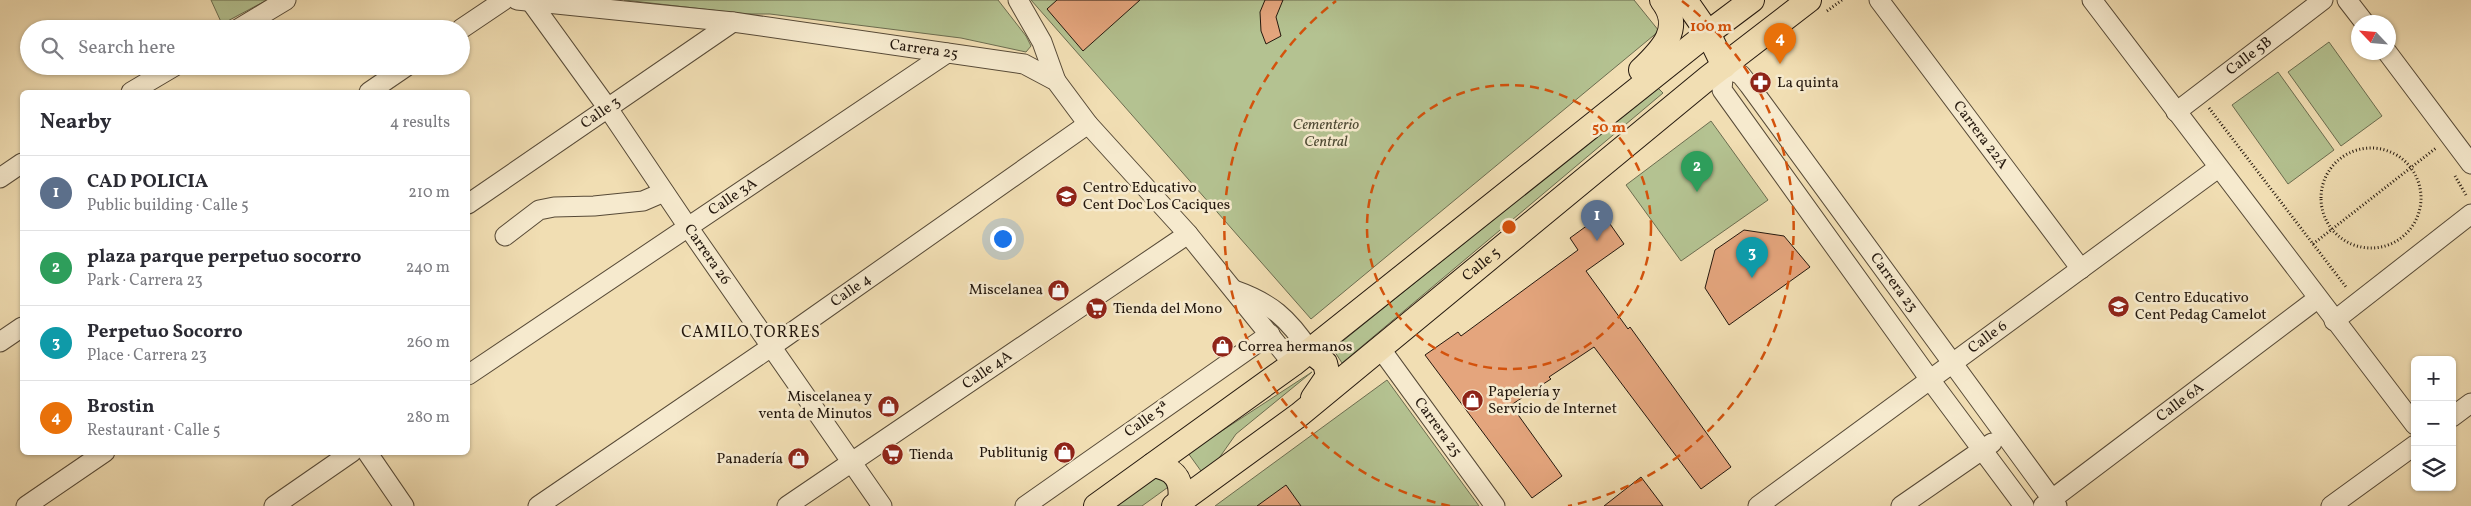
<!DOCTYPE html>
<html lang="en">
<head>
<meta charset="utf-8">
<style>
	:root { --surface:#fff; --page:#f7f7f7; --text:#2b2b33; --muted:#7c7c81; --line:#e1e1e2; --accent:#8f2418 }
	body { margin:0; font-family:Vollkorn,serif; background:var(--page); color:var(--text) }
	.controls { position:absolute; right:15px; bottom:15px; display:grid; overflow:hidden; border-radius:8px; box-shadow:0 1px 4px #0004 }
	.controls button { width:45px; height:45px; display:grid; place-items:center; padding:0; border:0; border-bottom:1px solid var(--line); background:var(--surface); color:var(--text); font:25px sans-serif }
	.compass { position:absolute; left:2351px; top:15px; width:45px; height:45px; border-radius:50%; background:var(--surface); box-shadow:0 1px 4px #0004; rotate:296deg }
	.you { position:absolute; left:1002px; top:238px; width:18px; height:18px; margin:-12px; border:4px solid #fff; border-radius:50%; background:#1a73e8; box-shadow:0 0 0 8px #1a73e833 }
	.badge { display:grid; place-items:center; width:32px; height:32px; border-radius:50%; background:var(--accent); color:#fff; font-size:16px; font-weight:700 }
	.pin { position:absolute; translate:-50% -41px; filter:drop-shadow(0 1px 2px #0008) }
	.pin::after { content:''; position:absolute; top:26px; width:18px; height:15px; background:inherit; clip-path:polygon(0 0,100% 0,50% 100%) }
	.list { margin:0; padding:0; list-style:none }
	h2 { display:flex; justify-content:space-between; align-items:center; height:65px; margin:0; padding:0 20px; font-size:21px }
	h2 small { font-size:16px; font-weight:400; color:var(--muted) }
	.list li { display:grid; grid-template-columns:32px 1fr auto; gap:15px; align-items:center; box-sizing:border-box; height:75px; padding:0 20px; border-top:1px solid var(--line) }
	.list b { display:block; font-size:19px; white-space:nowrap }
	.list p { margin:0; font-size:16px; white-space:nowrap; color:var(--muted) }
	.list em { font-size:16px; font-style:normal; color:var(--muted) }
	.icon { flex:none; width:28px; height:28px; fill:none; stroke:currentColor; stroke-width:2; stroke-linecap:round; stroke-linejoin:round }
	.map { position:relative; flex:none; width:2471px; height:506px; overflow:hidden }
	.search { position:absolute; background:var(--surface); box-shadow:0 1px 4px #0004; left:20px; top:20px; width:450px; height:55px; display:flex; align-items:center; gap:12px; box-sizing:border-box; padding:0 18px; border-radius:28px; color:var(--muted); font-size:19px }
	.panel { position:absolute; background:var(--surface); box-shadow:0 1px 4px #0004; left:20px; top:90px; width:450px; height:365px; border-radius:8px }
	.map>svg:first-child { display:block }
	.green { fill:#b4c291; stroke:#6c6d50 }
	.building { fill:#e4a57d; stroke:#24180e }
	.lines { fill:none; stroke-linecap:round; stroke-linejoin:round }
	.minor-casing { stroke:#574a37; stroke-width:21 }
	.major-casing { stroke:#24180e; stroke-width:26 }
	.path { stroke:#24180e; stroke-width:3; stroke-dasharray:1 2.5; stroke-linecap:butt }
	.minor { stroke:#f6eace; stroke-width:19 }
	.major { stroke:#f1deb3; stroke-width:24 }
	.ring { fill:none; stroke:#d4520c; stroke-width:2.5; stroke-dasharray:9 6 }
	.labels { text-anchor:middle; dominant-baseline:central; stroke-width:5; stroke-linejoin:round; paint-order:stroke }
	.street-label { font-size:15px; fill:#24180e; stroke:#f6eace }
	.poi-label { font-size:15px; fill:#24180e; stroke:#f6eace; text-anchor:start }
	.park-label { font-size:15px; font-style:italic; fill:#4f4b35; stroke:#f6eace }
	.neighbourhood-label { font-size:16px; letter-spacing:1px; fill:#24180e; stroke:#f6eace }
	.centre { fill:#d4520c; stroke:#f6eace; stroke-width:2.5 }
	.ring-label { font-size:15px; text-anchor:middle; font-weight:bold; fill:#d4520c; stroke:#f6eace; stroke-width:5; stroke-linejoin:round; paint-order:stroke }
</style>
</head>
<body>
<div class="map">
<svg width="2471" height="506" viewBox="0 0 2471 506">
	<rect width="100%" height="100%" fill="#f1deb3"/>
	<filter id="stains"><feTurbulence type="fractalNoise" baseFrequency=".004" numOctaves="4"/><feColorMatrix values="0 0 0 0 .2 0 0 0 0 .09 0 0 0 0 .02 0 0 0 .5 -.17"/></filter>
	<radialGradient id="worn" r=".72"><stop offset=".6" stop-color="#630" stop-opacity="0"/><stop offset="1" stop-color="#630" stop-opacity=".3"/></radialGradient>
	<path class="green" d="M211,0H267L222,24Z
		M624,0H998L1026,36L1031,46L1026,52L961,38L770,14H747Z
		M1031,0H1634L1659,31L1311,319Z
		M2329,42L2382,116L2341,146L2288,72Z
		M2278,72L2334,150L2288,184L2232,105Z
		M1657,87L1663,93L1342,363L1333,349Z
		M1711,121L1768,200L1681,261L1626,185Z
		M1312,372L1236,434L1217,461L1201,471L1188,453Z
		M1387,380L1479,506H1215Z
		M1162,473L1171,485L1142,506H1112Z"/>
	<path class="building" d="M1057,0H1140L1083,51L1047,9Z
		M1265,0H1283L1276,17L1281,36L1266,44L1261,31L1260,12Z
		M1603,214L1624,244L1586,271L1628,329L1630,327L1731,467L1701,489L1594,347L1549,377L1551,379L1511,405L1562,476L1532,498L1425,355L1458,332L1461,336L1578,250L1570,238Z
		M1744,230L1784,236L1810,267L1729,325L1705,288L1715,250Z
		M1641,477L1663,506H1604Z
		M1286,485L1301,506H1257Z"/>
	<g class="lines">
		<defs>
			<g id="minor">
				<path id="s1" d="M517,0L733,22L1024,64L1056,81L1088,124L1188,234L1293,364"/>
				<path d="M1018,0L1042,42L1056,81"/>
				<path id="s2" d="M1879,0L2081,269"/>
				<path d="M2092,0L2415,425"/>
				<path d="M2347,0L2364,22"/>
				<path id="s3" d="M531,2L607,107L688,227L882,506"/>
				<path d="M238,29L286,0"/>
				<path d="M461,29L504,0"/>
				<path d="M2387,52L2471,164"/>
				<path d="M131,92L175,66"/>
				<path d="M369,92L407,66"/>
				<path id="s4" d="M2176,112L2323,0"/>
				<path d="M0,178L22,163"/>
				<path id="s5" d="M468,204L733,22"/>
				<path d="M505,236L539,210L554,207L594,206L643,201L664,192"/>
				<path d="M1234,290C1271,303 1288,318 1310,351"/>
				<path d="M2334,321L2471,214"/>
				<path d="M0,342L22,327"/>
				<path id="s6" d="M1380,348L1495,506"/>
				<path id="s7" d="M468,375L947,53"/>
				<path d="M2452,417L2471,403"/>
				<path d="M367,452L404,506"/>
				<path d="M26,506L105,452"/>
				<path d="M274,506L352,452"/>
				<path id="s8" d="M538,506L771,347L1088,124"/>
				<path id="s9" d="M787,506L1188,234"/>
				<path d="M1025,506L1270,334"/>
				<path id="s10" d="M1758,506L2218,168"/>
				<path d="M1901,506L1992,443"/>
				<path id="s11" d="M2024,506L1931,381L1722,90L1724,66L1741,75L1749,85L2057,506"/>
				<path id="s12" d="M2043,506L2317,299"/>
				<path d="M2331,506L2415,445"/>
			</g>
			<g id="major">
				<path d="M1685,0L1708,33L1724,66"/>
				<path d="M1641,70C1662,50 1684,28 1662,0"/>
				<path d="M1310,351L1325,363L1328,376L1313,398"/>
				<path d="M1153,465C1175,469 1183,479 1180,502"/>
				<path d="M1096,506L1293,364L1708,33L1752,0"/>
				<path id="s13" d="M1174,506L1299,415L1709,77L1809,0"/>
			</g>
		</defs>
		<use href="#minor" class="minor-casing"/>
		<use href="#major" class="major-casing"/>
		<path class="path" d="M1827,11L1842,0
			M2354,38L2358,44
			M2209,108L2346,287
			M2321 198a50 50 0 1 1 100 0a50 50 0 1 1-100 0Z
			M2455,176L2466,195
			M2313,244L2436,148"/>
		<use href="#minor" class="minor"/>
		<use href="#major" class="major"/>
	</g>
	<g class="ring">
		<circle cx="1509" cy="227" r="142"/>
		<path d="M1450 506A285 285 0 0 1 1336 1M1682 1A285 285 0 0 1 1568 506"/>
	</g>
	<defs>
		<symbol id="pharmacy-disc" viewBox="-11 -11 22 22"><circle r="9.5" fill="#8f2418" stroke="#f6eace"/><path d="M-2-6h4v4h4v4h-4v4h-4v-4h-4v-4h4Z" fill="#fff"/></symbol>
		<symbol id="school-disc" viewBox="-11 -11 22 22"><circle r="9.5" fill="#8f2418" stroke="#f6eace"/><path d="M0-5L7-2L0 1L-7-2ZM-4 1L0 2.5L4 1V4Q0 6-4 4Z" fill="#fff"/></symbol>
		<symbol id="shop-disc" viewBox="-11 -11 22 22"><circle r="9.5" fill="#8f2418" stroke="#f6eace"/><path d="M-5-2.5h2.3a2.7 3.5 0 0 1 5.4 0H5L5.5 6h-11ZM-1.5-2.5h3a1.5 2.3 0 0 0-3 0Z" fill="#fff"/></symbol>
		<symbol id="supermarket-disc" viewBox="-11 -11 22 22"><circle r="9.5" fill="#8f2418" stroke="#f6eace"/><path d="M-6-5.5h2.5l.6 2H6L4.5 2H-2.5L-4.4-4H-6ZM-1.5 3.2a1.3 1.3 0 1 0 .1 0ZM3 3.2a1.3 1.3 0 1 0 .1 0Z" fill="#fff"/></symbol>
	</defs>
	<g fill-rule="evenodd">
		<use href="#pharmacy-disc" x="1748" y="70" width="25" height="25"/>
		<use href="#school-disc" x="1054" y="184" width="25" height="25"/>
		<use href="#shop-disc" x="1046" y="278" width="25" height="25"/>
		<use href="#school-disc" x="2106" y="294" width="25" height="25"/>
		<use href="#supermarket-disc" x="1084" y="296" width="25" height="25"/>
		<use href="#shop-disc" x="1210" y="334" width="25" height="25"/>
		<use href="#shop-disc" x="1460" y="388" width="25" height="25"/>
		<use href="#shop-disc" x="876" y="394" width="25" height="25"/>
		<use href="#shop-disc" x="1052" y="440" width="25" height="25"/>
		<use href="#supermarket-disc" x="880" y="442" width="25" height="25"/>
		<use href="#shop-disc" x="786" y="446" width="25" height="25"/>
	</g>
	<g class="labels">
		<g class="street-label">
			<text stroke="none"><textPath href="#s1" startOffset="410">Carrera 25</textPath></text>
			<text stroke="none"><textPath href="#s4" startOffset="92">Calle 5B</textPath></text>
			<text stroke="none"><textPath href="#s5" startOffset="161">Calle 3</textPath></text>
			<text stroke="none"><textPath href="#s2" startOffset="169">Carrera 22A</textPath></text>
			<text stroke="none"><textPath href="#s7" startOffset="319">Calle 3A</textPath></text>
			<text stroke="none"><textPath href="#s3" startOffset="308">Carrera 26</textPath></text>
			<text stroke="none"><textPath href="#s13" startOffset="391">Calle 5</textPath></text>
			<text stroke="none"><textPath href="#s11" startOffset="815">Carrera 23</textPath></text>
			<text stroke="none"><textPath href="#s8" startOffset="380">Calle 4</textPath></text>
			<text stroke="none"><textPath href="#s10" startOffset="285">Calle 6</textPath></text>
			<text stroke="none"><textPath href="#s9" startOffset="242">Calle 4A</textPath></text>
			<text stroke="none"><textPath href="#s12" startOffset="172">Calle 6A</textPath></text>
			<text transform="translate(1147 420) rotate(-35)">Calle 5ª</text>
			<text stroke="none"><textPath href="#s6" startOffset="98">Carrera 25</textPath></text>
		</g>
		<g class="poi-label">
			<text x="1777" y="83">La quinta</text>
			<text x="1083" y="188">Centro Educativo<tspan x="1083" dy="17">Cent Doc Los Caciques</tspan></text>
			<text x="1043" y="290" text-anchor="end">Miscelanea</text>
			<text x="2135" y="298">Centro Educativo<tspan x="2135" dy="17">Cent Pedag Camelot</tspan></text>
			<text x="1113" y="309">Tienda del Mono</text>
			<text x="1238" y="347">Correa hermanos</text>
			<text x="1488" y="392">Papelería y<tspan x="1488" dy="17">Servicio de Internet</tspan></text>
			<text x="872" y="397" text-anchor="end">Miscelanea y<tspan x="872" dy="17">venta de Minutos</tspan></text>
			<text x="1048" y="453" text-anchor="end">Publitunig</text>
			<text x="909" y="455">Tienda</text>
			<text x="783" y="459" text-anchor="end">Panadería</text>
		</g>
		<g class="park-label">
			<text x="1326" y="125">Cementerio<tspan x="1326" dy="17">Central</tspan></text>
		</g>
		<g class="neighbourhood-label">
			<text x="751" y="333">CAMILO TORRES</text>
		</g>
	</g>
	<circle cx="1509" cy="227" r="8" class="centre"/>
	<g class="ring-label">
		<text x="1711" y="31">100 m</text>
		<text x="1609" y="132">50 m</text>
	</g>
	<rect width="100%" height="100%" filter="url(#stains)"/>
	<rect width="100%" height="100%" fill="url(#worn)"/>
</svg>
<div class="controls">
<button>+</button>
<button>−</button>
<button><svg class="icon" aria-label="layers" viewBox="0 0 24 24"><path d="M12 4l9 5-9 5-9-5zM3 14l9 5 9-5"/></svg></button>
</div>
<svg class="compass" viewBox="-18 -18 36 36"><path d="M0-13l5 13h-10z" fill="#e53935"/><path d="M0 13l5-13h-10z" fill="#7c7c81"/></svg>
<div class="you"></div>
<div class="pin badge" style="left:1597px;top:241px;background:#5c6f8a">1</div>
<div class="pin badge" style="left:1697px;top:192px;background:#2e9e5b">2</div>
<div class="pin badge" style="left:1752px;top:278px;background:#0f9aa8">3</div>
<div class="pin badge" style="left:1780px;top:64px;background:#e8710a">4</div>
<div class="search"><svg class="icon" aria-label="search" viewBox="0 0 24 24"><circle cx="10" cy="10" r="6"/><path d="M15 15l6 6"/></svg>Search here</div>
<section class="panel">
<h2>Nearby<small>4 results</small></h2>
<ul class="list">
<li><span class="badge" style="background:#5c6f8a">1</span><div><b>CAD POLICIA</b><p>Public building · Calle 5</p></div><em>210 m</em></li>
<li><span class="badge" style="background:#2e9e5b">2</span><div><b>plaza parque perpetuo socorro</b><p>Park · Carrera 23</p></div><em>240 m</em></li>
<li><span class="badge" style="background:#0f9aa8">3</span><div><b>Perpetuo Socorro</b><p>Place · Carrera 23</p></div><em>260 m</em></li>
<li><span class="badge" style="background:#e8710a">4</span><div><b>Brostin</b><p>Restaurant · Calle 5</p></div><em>280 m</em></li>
</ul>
</section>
</div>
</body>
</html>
